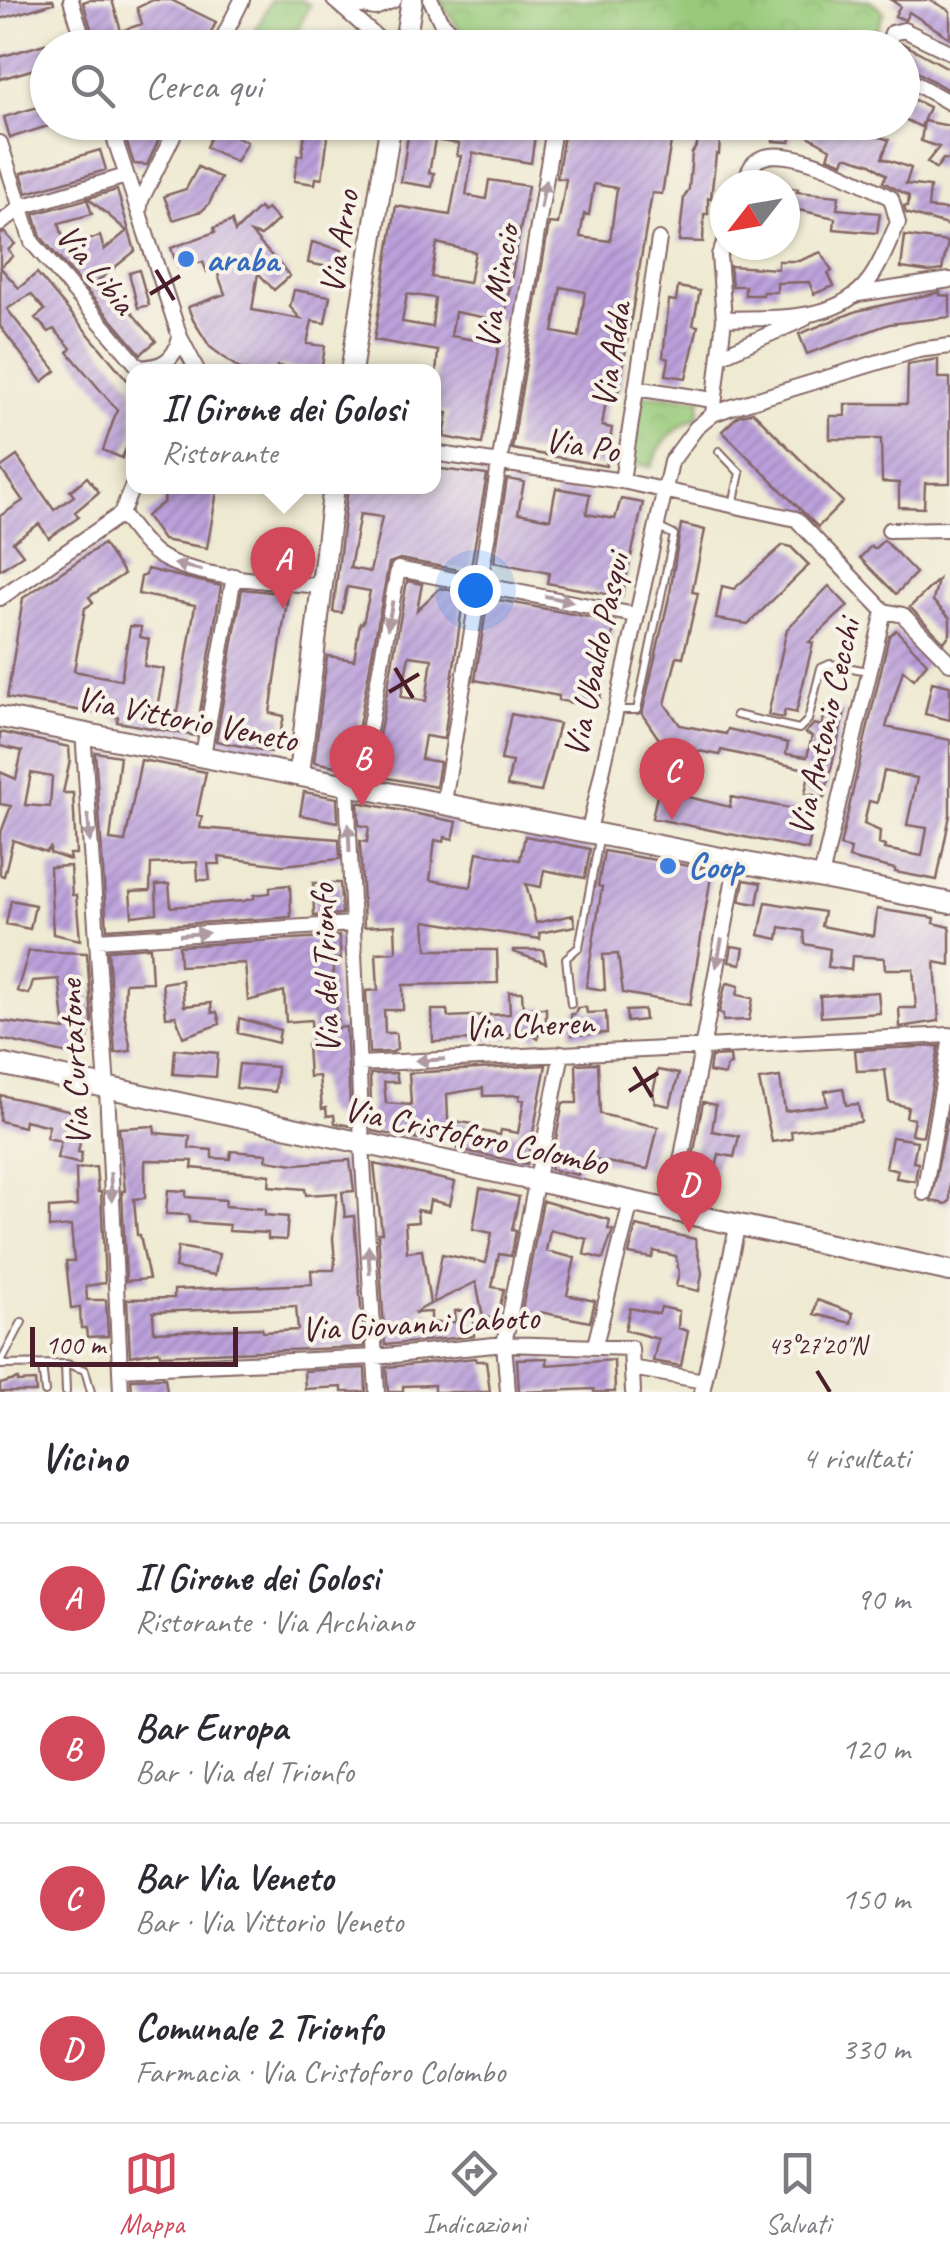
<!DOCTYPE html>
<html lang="it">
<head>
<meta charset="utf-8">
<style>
	:root { --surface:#fff; --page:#f2f2f3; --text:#2b2b33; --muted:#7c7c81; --line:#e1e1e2; --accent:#d1495b }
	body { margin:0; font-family:Caveat,sans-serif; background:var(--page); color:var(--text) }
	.compass { position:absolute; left:710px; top:170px; width:90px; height:90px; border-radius:50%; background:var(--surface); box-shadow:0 2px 8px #0004; rotate:239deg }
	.scale { position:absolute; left:30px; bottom:25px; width:208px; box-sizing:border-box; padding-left:10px; border:5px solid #4a1f2b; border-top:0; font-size:28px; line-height:35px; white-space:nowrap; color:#4a1f2b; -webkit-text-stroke:8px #f7f3e8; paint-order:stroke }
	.you { position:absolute; left:475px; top:590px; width:35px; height:35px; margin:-25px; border:8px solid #fff; border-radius:50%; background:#1a73e8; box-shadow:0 0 0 15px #1a73e833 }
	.badge { display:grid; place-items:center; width:65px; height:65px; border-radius:50%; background:var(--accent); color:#fff; font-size:32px; font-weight:700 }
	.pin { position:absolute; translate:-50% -82px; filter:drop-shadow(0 2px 5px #0008) }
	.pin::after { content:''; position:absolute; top:52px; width:35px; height:30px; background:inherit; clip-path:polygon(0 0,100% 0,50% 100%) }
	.popup { position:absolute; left:126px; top:364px; width:315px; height:130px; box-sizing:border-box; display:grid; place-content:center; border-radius:20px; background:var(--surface); filter:drop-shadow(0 2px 8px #0005); font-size:32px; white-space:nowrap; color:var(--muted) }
	.popup b { font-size:38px; color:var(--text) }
	.popup::after { content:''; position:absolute; left:50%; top:100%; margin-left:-20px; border:20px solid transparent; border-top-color:var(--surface) }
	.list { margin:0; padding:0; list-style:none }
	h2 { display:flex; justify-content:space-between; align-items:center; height:130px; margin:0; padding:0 40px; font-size:42px }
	h2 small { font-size:32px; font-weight:400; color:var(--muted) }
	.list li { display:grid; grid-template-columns:65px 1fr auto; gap:30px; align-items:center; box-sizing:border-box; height:150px; padding:0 40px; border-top:2px solid var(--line) }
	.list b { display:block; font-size:38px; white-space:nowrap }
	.list p { margin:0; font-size:32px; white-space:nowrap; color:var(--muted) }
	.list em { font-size:32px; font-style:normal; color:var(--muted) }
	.icon { flex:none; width:55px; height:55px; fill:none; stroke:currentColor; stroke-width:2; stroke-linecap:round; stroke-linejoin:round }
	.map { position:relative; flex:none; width:950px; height:1392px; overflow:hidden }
	.search { position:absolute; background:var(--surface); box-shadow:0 2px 8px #0004; left:30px; right:30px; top:30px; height:110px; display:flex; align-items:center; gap:25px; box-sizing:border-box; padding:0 35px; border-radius:55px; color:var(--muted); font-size:38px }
	.sheet { height:730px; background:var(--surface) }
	nav { display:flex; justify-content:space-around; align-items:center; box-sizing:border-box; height:140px; border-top:2px solid var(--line); background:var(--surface); font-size:28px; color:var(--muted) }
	nav a { display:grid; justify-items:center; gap:5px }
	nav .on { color:var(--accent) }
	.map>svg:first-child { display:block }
	.park { fill:url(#park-crowns); stroke:#717452; stroke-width:2.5 }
	.pitch { fill:#98ca7a; stroke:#717452; stroke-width:2.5 }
	.building { fill:url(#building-hatch); fill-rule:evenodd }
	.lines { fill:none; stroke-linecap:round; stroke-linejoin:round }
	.lane-casing { stroke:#846665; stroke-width:10 }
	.street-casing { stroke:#846665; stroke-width:18 }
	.secondary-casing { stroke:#846665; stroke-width:24 }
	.lane { stroke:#fff; stroke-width:6 }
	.street { stroke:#fff; stroke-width:14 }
	.secondary { stroke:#fff; stroke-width:20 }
	.oneway { fill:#ae9aa0 }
	.ticks { fill:none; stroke:#4a1f2b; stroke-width:4 }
	.shop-dot { fill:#3f7fe0; stroke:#f7f3e8; stroke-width:4 }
	.labels { text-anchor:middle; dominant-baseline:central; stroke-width:8; stroke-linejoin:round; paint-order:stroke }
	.street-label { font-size:35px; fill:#4a1f2b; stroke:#f7f3e8 }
	.shop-label { font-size:35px; font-weight:bold; fill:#366cbe; stroke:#f7f3e8; text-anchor:start }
	.ticks-label { font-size:25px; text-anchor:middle; fill:#4a1f2b; stroke:#f7f3e8; stroke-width:8; stroke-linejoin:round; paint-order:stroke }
</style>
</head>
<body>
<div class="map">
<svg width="950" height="1392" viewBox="0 0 950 1392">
	<defs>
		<pattern id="park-crowns" width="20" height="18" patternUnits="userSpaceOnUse" patternTransform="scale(2.5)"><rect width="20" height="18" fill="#98ca7a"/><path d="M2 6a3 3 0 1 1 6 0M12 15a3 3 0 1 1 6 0" fill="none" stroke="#84ad6a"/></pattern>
		<pattern id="building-hatch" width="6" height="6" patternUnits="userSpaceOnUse" patternTransform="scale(2.5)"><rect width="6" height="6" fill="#bca1dc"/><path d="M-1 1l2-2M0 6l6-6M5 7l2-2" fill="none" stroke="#9b83b3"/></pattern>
	</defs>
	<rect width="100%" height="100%" fill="#f7f3e8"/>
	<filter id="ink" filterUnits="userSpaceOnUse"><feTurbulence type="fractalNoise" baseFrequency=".01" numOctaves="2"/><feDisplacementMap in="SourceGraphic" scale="20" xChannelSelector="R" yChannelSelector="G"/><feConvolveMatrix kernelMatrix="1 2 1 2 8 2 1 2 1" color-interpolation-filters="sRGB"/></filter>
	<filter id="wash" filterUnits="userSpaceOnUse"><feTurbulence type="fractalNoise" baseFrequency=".0048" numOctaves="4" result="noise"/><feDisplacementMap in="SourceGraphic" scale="40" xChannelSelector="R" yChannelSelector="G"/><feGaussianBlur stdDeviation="2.25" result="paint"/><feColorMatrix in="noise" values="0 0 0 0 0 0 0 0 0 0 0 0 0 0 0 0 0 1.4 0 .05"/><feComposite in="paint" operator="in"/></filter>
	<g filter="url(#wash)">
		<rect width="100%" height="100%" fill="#efead2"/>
		<path class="park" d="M439,0H869L884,12L869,47L478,48L467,40Z
			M643,395L701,398L698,417C674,428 660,442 651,467L630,462Z"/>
		<path class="pitch" d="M271,0H300L310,5L289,47H248Z"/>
		<g id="blocks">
			<path class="building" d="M0,0H53L54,3L0,19Z
				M89,0H112L121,31L142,24L137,8L153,0H171L216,22L204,48H97L83,2Z
				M891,0H930L950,11V38L909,12L905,20L895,16L900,6Z
				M48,43V65L0,79V57Z
				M902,43L950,69V91L902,63Z
				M902,94L929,107L921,127L902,118Z
				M48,104V126L10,138L4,117Z
				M924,121L950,126V160L943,159L936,169L927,162L939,147L921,141Z
				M120,122H167L147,165L134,164Z
				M218,122H245L237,137L247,142L236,162L206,147Z
				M306,122H330L322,179L316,178L315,184L294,181L298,155L302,156Z
				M410,122H433L432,128L484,134L485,124L508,128L509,122H537L531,163L473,153L466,195L486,199L489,180L528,186L504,321L455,312L451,336L499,344L482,444L444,437L448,413L433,411L438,351L374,340L396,206L450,215L461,156H457L459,144L435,140L429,173H434L432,187L401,182ZM437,243L475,252L469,283L431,277ZM407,294L435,298L432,327L402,322Z
				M566,122L674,124L662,194L652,193L619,390L608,388L602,426L612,428L606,466L512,449L549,223L558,224L562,204L566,179L557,178ZM594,184L617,188L610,241L580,237L584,214L589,215ZM561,287L585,292L579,337L553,332Z
				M699,122H721L719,154H716L711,198H708V214H704L703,242L679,241L684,198L689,189L692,153L697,145Z
				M774,122H879L874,135L889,140L882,158L911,168L906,184L930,187L928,208L950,210V226L906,213L904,206H908L909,196L883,182L886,175L871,164L849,157H845L843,163L828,157L831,149L794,128L790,142L773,141Z
				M100,150L106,170L27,193L21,173Z
				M198,167L221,178L209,204L202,211L173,220L164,196L186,189Z
				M785,187L798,189L797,192L839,196L837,209L880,213L877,233L834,229L835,218L785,207Z
				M117,190L135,251L98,281L104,280L156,341L141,354L41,237L34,214L87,199L92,214L59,223L66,248L100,236L104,250L127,231L88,198Z
				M259,208L263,212L267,209L278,220L261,236L251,233L290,276L274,290L258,273L252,310L301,319L290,307L294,290L330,296L325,323L312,321L307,344L325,346L321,372L277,366L276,372H250L238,368L210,347L193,320L188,307L225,294L216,269L207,272L203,262L178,268L171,248L215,232L214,228L232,221L235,232Z
				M5,233L15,244L8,250L13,256L0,267L19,288L37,273L133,387V433L122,458L103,450L117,410L68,352L71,348L54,329L49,332L35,318L45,310L31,294L7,309L56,371L42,382L0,326V234Z
				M905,236L948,242L942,270L929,272L901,268Z
				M312,242L342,250L339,269L308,263Z
				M821,252L832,271L828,273L834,286L814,294L809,282L777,283V292H763V295H745V286H732L730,266L778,269V261H799Z
				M139,270L149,305L138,308L129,273Z
				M678,287L700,291L693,325L698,326L686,378L666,375L669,359L663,357L669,300L676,301Z
				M940,292V295L950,296V317L889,324L807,354L799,334L857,311Z
				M938,359V378H950V483H925L924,508L899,507V483L882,482L881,439H830V416H845V404H907L908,364Z
				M753,412L843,502L818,527L722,431L738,416Z
				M17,456L54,510L74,496L70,491L87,477L99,492L75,512L79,517L49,538L39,524L13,542L23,555L0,570V516L23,501L0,468Z
				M433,468L487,475L470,572L400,559L389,563L351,769L314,762L327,656L354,660L360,623H363L370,591L347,587L342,613L333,612L348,486H433ZM360,514L382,517L370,572L350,568Z
				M507,479L524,482L518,513L550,519L556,488L590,494L586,514L615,519L621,499L643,503L622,597L547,583L549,573L494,562Z
				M166,486H218L207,548L163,540L146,516L164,502Z
				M681,524L705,530L692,592L698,593L683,657L677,656L665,704L680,725L726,734L728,729L788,743L786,754L807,757L812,736L805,733L814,724L822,726L826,707L845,711L824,798L805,793L810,770L721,750L720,755L693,750L684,796L730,807L731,797L799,810L796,827L811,833L808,850L652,818L667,751L642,714L670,593Z
				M884,540L916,573L896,594L860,558L871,546L874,549Z
				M103,544L124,574L89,597L93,603L85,608L74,671L121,680L130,626L141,627L140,637L149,639L144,666L164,669L157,708L178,712L195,605L138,594L141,577L146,575L147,569L221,586L196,736L117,722L118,717L7,698L23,598Z
				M783,545L791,547L809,565L748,624L716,619L722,586L734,589Z
				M938,580L933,601L950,618V634L944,642L910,607Z
				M407,581L422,584L417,610L440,588L464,593L444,739L425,736L421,759L440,762L436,787L372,775ZM409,656L432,659L426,701L401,697Z
				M829,586L848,606L809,642L813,643L796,713L785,710L783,718L768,715L787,629Z
				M242,589L288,594L270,713L284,716L276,753L216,741Z
				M488,598L615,622L598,708L558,700L559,696L475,680Z
				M896,630L927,663L914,679L903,670L886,727L950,740V815L937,880L895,872V869L849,858L851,849L840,846L889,636ZM884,771L917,778L907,825L927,828L922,856L884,849L885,846L879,844L880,831L864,824L869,801L877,803Z
				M932,682L950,686V720L925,714Z
				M511,714L559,724L541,792L507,786L512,762L501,760Z
				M0,732L69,747L70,760L63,793H73L76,854H69L70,860L50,853V848L46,852L13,840L4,876L0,875V835L11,806L0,804V772L16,779L22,751L0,746ZM31,773L52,777L50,807L25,805Z
				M95,752L120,756L110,840L125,842L141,760L206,772L197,815L202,816L200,828L339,839L340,859L283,865L219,857L220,864H208L210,880H198L197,862L151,864L150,891L130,892L132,916L157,913L156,885L169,884L171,907L244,901L254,898V895L270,893V887L290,885L291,917L107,929Z
				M304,792L337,798L338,822L300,815Z
				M358,802L457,822L453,839L445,837L444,842L435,840L430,880L471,887L477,852L520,860L525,836L590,849L585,878L544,870L541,887L526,884L536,923L573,915L575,926L539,933L540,939L425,921L427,950H497L498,983L403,985V1010H384L385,1033H396L397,1049L393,1052L369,1053L366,991L378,990L376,953L396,952L395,925L364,927L360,841L367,842L369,827L359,825Z
				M604,851L712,870L690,1005L623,993L618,954L603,955L605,990L586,987L602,887L598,886Z
				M70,866L72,895H76L80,940L53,934L50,867Z
				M744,880L761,883L757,904L740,901Z
				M313,883H340L342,914L314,916Z
				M11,900L35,905L30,929L6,924Z
				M766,902L824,912L821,926L874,936L877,909L935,918L934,923L950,927V965L935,962L939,1021L900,1027L899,1008H916L913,969H885L884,958L852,956L851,970L828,967L830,949L805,944L804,931L780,927L778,939L759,935Z
				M339,936L341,959H332L338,1028L346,1027L351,1126L335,1123L334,1115L327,1116L326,1108L322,1109L319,1076L309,1077L307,1045L312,1044L311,1020L286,1022L284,991L248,1001L245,963L180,966L179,946Z
				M732,946L744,948L741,964L729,962Z
				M150,947L152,982L125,983L124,1012L131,1051L115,1053L108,950Z
				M513,950H543L546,963L513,952Z
				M29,951L87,953L92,1022L83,1057L0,1039V1021L65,1030L59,979L33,981L29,994L17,991Z
				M182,980L184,1006L211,1003L212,1013L217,1012L220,1024L183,1037L176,1016L166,1017L162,983Z
				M728,983L739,986L737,995L753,998L749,1020L723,1021V1014L719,1013L725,986Z
				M509,992H522L523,1008H546V1026H540L538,1039L530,1034H510V1038L433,1042L432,1010H447L448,1017L510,1014Z
				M878,992L880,1013L821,1017L820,996Z
				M586,1007L587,1013L606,1012L607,1033L572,1035L571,1014H575L577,1008Z
				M644,1010L645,1020L627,1022L626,1011Z
				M239,1018L280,1030L278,1043L238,1033Z
				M939,1046L923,1136L911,1134L914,1119L906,1117L908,1107L889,1102L885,1070L857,1071L855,1050Z
				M175,1049L218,1053L216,1077L173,1074Z
				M730,1056L731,1065L727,1066L725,1075L709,1072L711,1057Z
				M598,1063L600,1114L658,1127L648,1169L582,1158L578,1175L550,1169L563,1103H577L576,1064Z
				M239,1064L277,1067L275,1092L236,1088Z
				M546,1065L527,1164L458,1149L459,1143L425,1136V1141L372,1131L370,1074L396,1073L398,1082H384L386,1103L411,1105L409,1073ZM483,1088V1096L520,1095L519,1099L524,1100L518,1133L501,1130L500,1135L472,1129L473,1124L448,1120L447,1094Z
				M658,1070L679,1074L670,1106L655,1103L653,1092Z
				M780,1077L785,1111L827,1105L825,1091L843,1088L846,1105L858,1104L861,1122L791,1131L792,1139L772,1142L759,1080Z
				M0,1095L86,1114L78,1152L82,1153L80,1164L57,1158L61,1141L46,1138L49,1126L25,1120L24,1127L0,1121Z
				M703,1102L716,1105L712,1131L739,1136L734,1157L719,1154L714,1178L690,1173Z
				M950,1105V1201L946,1204L931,1201Z
				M154,1126L155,1133L190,1136L189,1148L212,1150V1158L230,1159L231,1151L267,1154L266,1160L295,1164L350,1160L354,1191L342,1192L345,1217L354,1216L364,1347L160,1355L159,1351L130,1356L127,1299L174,1298V1290L312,1284L311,1270H334L335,1262L333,1238L337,1193L306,1195L305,1189L269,1186L270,1175L192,1168L193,1161L145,1160V1198L134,1199L137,1235H140L149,1279L126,1281L122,1191H125L119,1128ZM296,1306L298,1330L263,1332L262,1328L154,1332L153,1312Z
				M892,1137L917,1141L913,1162L918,1163L915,1181L896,1178L898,1170L886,1167Z
				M374,1164L455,1182L450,1205L430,1200L428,1212L417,1210L418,1222L405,1223L407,1252L422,1250L430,1304L414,1313L431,1312V1323L456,1322L455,1311L473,1310L474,1336L385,1345L378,1233H382Z
				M96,1167L98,1192H101L105,1283L86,1286L87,1300H106L108,1336L87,1337L86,1328H81L80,1307L71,1308L66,1261H74L71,1226L49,1228V1208L77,1206L76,1169Z
				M480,1188L519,1197L512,1230L516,1231L511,1256L499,1254L492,1287L504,1289L497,1319L483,1317L476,1282L433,1303L442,1254L486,1263L492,1233L473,1229Z
				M168,1190L186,1191V1197L226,1200L225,1206L265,1209V1215L288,1217L286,1240L268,1239V1233L229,1231V1225L189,1222V1215L166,1214Z
				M543,1201L610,1220L608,1229L613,1230L603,1259L584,1254L587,1239L550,1230L546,1251L575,1258L567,1295L595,1301L590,1322L540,1312V1318L521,1314Z
				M636,1226L695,1239L702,1273L699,1291L676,1286L679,1273L676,1256L654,1251L652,1258L629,1254Z
				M178,1247L219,1254L215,1275L175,1268Z
				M817,1300L853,1313L851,1323L814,1314Z
				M661,1307L679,1311L678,1328L688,1331L681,1366L653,1361L658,1339L625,1330L630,1308L659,1314Z
				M475,1358L476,1361H486L490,1392H434V1385L403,1386V1392H388L386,1367Z
				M547,1358V1365L614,1360L615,1392H594V1389L519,1392L517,1359Z
				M365,1368L366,1392H342V1387L305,1389L304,1371Z
				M165,1378L167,1392H132L131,1379Z
				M18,1379V1382L35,1381L36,1392H0V1384Z"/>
		</g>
	</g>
	<g filter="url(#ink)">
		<use href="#blocks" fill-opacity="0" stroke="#846665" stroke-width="2.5"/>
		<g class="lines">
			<defs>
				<path id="lane" d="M719,451L740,473L733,505
					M618,710H637L674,535L655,526
					M736,715L799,729L808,720L821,668L830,664L868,671
					M571,1004L566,958L579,947L599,840
					M0,1364L22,1322
					M65,1364L66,1392
					M0,1365L67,1364L85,1370L91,1392
					M42,1365L45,1392"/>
				<path id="street" d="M71,0L86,48
					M334,0L389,48
					M431,0L440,20L467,48
					M342,2L375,8L394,0
					M218,48L242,0
					M887,48L892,33L904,30L950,52
					M902,76L950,103
					M109,122L180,337L198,372
					M0,143L32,242L143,372
					M139,212L141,200L180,122
					M0,224L21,207L126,176
					M858,294L950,280
					M724,319C773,317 838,324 870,279C882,263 889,241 898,223L891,198C865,185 780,137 754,163C749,168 746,178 744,185
					M722,355L804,319
					M140,372L139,368C162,367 174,361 180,338
					M636,388L713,400
					M713,414L724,319L719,255L725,242
					M433,453L622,481L796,519L884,611L821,877
					M622,481L659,239
					M121,514C132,527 143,545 158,555C193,579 276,581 319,586
					M889,530L950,529
					M0,598L121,514L133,485
					M884,611L903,615L950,663
					M83,731L107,1089L121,1392
					M203,755L234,576
					M347,783L362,1145L377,1392
					M359,786L398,569L635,615
					M444,802L555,122
					M589,831L671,462L696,428L713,414L732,407L918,350L950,346
					M97,940L353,924
					M359,1064L950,1035
					M924,1193L950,1043
					M672,1210L737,861
					M595,1345L631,1202
					M632,1368L704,1381
					M120,1369L375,1357L504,1344L631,1348L633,1392
					M508,1392L504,1344L562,1053
					M702,1392L738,1223"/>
				<path id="secondary" d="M404,48L412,0
					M351,372L391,122
					M0,717L950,903
					M299,774L334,486
					M0,1064L950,1271"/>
			</defs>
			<use href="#lane" class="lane-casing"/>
			<use href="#street" class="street-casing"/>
			<use href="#secondary" class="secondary-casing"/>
			<use href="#lane" class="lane"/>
			<use href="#street" class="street"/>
			<use href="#secondary" class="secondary"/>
		</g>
		<defs><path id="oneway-solid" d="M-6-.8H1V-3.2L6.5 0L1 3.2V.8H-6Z" transform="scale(2.5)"/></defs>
		<g class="oneway">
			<use href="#oneway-solid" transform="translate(543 194) rotate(-80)"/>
			<use href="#oneway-solid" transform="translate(188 567) rotate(-167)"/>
			<use href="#oneway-solid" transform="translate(559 599) rotate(12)"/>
			<use href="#oneway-solid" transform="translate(390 615) rotate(100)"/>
			<use href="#oneway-solid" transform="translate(89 828) rotate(86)"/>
			<use href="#oneway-solid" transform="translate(349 838) rotate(-92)"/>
			<use href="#oneway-solid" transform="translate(194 934) rotate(-4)"/>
			<use href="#oneway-solid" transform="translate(719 953) rotate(101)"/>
			<use href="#oneway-solid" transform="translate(430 1060) rotate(177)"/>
			<use href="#oneway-solid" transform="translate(111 1187) rotate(87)"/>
			<use href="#oneway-solid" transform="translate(369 1260) rotate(-93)"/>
		</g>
	</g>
	<path class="ticks" d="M156,270L174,300M150,294L180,276M395,668L413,698M389,692L419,674M634,1067L652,1097M629,1091L658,1073M817,1371L830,1392"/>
	<g class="shop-dot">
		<circle cx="186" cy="259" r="10"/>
		<circle cx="668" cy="866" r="10"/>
	</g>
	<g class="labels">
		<g class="street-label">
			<text transform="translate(339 242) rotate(-81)">Via Arno</text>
			<text transform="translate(96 269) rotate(51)">Via Libia</text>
			<text transform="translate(497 287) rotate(-80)">Via Mincio</text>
			<text transform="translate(611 355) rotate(-81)">Via Adda</text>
			<text transform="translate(582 445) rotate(9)">Via Po</text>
			<text transform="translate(596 655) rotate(-78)">Via Ubaldo Pasqui</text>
			<text transform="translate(187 719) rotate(11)">Via Vittorio Veneto</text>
			<text transform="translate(824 727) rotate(-77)">Via Antonio Cecchi</text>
			<text transform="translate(325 969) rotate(-92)">Via del Trionfo</text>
			<text transform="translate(529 1025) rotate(-3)">Via Cheren</text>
			<text transform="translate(74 1063) rotate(-93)">Via Curtatone</text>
			<text transform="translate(476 1136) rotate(12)">Via Cristoforo Colombo</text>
			<text transform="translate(420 1323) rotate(-3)">Via Giovanni Caboto</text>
		</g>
		<g class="shop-label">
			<text x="206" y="259">araba</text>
			<text x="688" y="866">Coop</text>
		</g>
	</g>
	<g class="ticks-label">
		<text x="817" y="1354">43°27'20"N</text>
	</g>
</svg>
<svg class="compass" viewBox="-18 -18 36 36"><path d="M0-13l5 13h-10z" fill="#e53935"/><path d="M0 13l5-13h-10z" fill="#7c7c81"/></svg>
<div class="scale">100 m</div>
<div class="you"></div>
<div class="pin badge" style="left:283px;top:609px">A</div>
<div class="popup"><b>Il Girone dei Golosi</b>Ristorante</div>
<div class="pin badge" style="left:362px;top:807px">B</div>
<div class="pin badge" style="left:672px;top:820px">C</div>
<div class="pin badge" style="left:689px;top:1233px">D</div>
<div class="search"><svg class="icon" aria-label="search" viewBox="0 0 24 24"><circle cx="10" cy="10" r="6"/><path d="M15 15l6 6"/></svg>Cerca qui</div>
</div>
<section class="sheet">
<h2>Vicino<small>4 risultati</small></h2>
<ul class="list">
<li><span class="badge">A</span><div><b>Il Girone dei Golosi</b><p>Ristorante · Via Archiano</p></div><em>90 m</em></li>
<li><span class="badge">B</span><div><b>Bar Europa</b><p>Bar · Via del Trionfo</p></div><em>120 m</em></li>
<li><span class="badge">C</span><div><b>Bar Via Veneto</b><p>Bar · Via Vittorio Veneto</p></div><em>150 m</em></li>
<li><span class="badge">D</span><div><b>Comunale 2 Trionfo</b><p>Farmacia · Via Cristoforo Colombo</p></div><em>330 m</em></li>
</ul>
</section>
<nav>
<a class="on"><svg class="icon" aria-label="map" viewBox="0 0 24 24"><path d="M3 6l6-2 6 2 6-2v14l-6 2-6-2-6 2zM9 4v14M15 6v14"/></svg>Mappa</a>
<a><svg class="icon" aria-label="directions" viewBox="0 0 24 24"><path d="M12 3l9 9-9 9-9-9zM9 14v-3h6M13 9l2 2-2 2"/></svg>Indicazioni</a>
<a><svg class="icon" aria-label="saved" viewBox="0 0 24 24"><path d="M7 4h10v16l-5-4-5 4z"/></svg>Salvati</a>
</nav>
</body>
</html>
